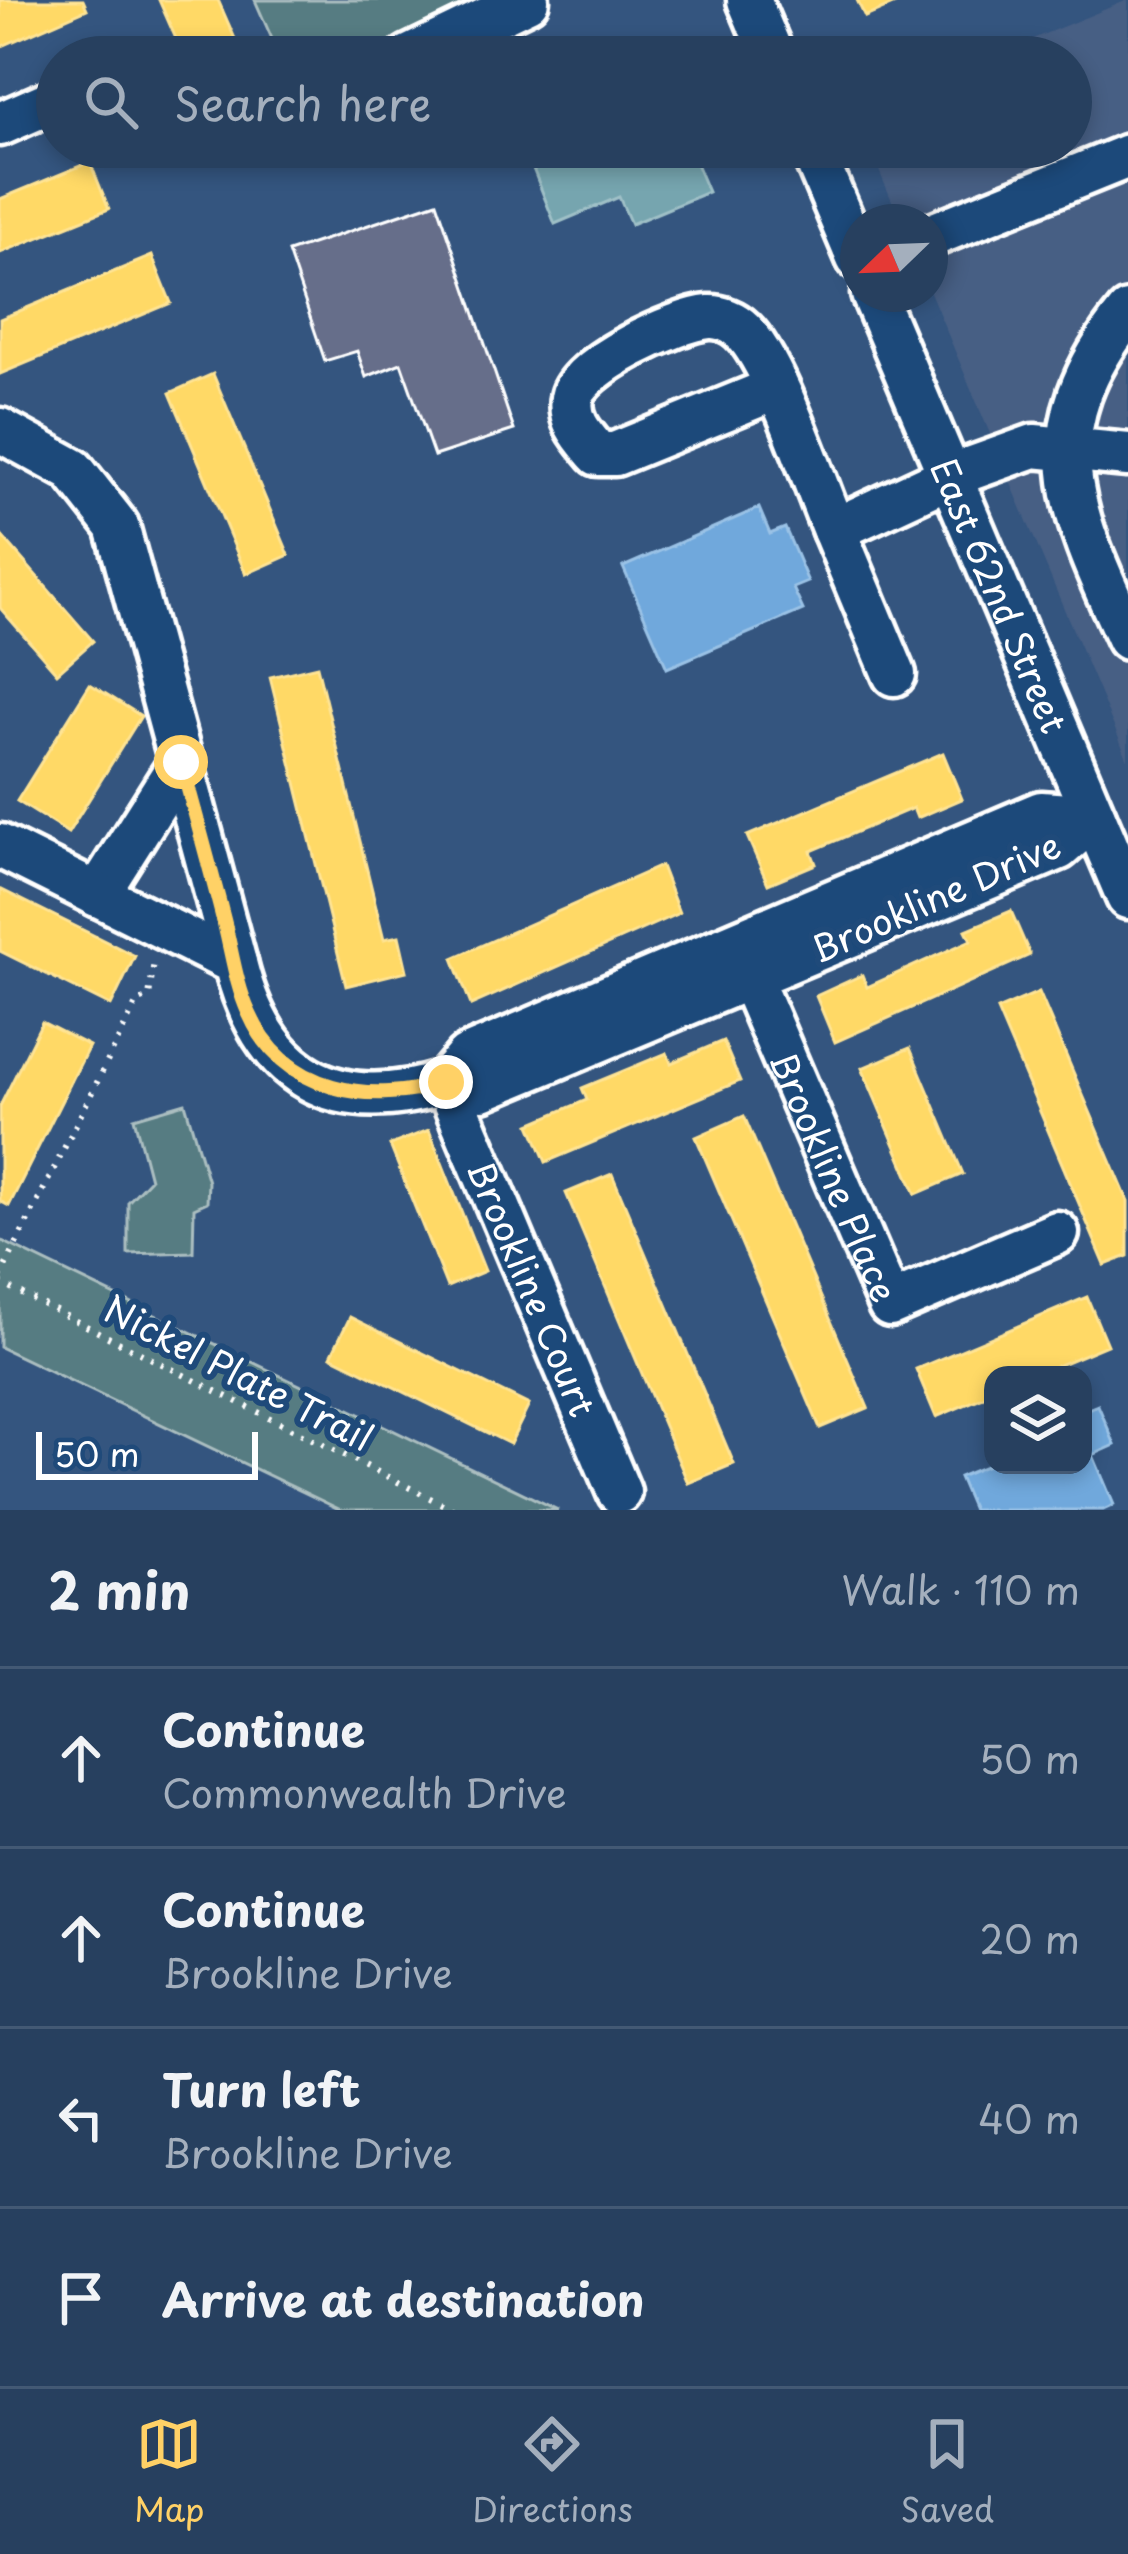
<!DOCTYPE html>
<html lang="en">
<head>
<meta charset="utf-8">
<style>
	:root { --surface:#27405f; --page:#334b68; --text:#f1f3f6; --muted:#a4afbd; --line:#435974; --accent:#ffd166 }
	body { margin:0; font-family:"Playpen Sans",sans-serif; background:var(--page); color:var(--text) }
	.controls { position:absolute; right:36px; bottom:36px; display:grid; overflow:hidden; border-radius:24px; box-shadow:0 6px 18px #0003 }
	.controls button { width:108px; height:108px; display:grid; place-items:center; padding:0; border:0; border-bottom:3px solid var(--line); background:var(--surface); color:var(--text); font:60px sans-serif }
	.compass { position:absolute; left:840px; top:204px; width:108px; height:108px; border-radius:50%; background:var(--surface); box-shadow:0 6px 18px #0003; rotate:247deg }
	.scale { position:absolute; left:36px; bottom:30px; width:222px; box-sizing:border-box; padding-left:12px; border:6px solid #fff; border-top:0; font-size:33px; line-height:42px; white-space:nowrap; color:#fff; -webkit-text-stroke:9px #1f4a7a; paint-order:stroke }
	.stop { position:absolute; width:36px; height:36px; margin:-27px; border:9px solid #ffd166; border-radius:50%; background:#fff }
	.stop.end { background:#ffd166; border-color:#fff; box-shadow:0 3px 12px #0008 }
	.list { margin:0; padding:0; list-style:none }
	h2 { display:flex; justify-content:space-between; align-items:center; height:156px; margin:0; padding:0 48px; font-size:51px }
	h2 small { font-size:39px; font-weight:400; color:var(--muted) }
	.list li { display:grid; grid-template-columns:78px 1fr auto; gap:36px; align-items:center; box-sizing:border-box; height:180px; padding:0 48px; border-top:3px solid var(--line) }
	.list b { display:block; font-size:45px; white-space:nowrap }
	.list p { margin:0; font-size:39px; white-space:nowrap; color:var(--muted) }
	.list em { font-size:39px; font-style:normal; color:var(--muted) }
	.icon { flex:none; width:66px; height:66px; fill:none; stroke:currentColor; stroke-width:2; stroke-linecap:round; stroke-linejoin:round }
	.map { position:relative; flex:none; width:1128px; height:1510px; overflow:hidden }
	.search { position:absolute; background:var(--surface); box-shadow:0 6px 18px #0003; left:36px; right:36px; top:36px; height:132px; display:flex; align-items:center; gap:30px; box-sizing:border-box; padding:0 42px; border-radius:66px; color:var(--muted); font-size:45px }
	.sheet { height:876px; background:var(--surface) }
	nav { display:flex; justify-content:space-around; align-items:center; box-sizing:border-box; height:168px; border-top:3px solid var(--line); background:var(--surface); font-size:33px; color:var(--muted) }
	nav a { display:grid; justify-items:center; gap:6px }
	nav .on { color:var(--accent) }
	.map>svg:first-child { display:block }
	.built { fill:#475f84 }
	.green { fill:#577c82; stroke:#abbec0; stroke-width:3 }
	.homes { fill:#ffd966; stroke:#ffe494; stroke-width:3 }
	.schools { fill:#6fa8dc; stroke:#9ac2e6; stroke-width:3 }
	.public { fill:#76a5af; stroke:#9fc0c7; stroke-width:3 }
	.building { fill:#666e8a; stroke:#fff; stroke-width:3 }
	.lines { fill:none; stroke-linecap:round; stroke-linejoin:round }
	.minor-casing { stroke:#fff; stroke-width:51 }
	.path { stroke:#fff; stroke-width:6; stroke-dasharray:3 9; stroke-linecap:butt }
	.minor { stroke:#1f4a7a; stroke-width:42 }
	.route { stroke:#ffd166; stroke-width:15 }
	.labels { text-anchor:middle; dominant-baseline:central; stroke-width:12; stroke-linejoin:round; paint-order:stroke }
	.street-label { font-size:36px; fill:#fff; stroke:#1f4a7a }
</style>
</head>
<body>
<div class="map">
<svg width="1128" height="1510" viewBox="0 0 1128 1510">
	<rect width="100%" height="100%" fill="#34557f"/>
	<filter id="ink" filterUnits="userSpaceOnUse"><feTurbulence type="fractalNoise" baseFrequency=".00833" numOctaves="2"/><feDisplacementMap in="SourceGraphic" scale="24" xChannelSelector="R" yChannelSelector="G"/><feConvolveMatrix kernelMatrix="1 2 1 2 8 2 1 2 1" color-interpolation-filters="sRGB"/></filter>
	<g filter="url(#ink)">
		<path class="built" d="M1128,0V760L930,292V222H901L869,147H1071V57H988Z"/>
		<path class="green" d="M255,0H547L548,5L443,57H280Z
			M185,1103L208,1182L207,1202L194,1208L193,1252L128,1254V1202L150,1179L134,1118Z
			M0,1240L558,1510H341L0,1347Z"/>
		<path class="homes" d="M0,0H83L87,9L0,47Z
			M159,0H218L243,57H184Z
			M857,0H904L865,17Z
			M90,162L109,209L0,253V199Z
			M152,256L171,303L0,374V319Z
			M213,374L289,555L246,574L170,393Z
			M0,534L93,641L57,673L0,608Z
			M317,666L384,939L399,936L407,971L346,986L270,677Z
			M90,684L141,716L68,833L17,801Z
			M943,753L962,799L917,818L913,808L811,851L816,864L768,884L747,836Z
			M661,866L679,913L471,1005L453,958Z
			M0,889L135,956L111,1006L0,951Z
			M1011,911L1030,955L835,1042L816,996L862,975L867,987L971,940L966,930Z
			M1039,992L1128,1201V1256L1105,1265L997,1010Z
			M42,1022L89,1046L9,1206L0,1201V1106Z
			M723,1041L740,1081L546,1162L530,1124L587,1100L582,1088L667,1053L671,1063Z
			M910,1048L963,1174L916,1194L862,1068Z
			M744,1116L868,1408L820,1428L696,1137Z
			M429,1130L485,1271L447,1287L390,1145Z
			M612,1174L734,1464L688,1483L566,1193Z
			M1087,1297L1107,1345L1035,1375H993V1393L936,1417L916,1369Z
			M350,1317L529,1405L510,1444L331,1356Z"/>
		<path class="schools" d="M759,508L770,534L785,528L808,582L793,588L803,610L667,668L623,567Z
			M1098,1405L1115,1445L1093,1455L1114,1505L1103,1510H973L959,1477L993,1463L1083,1465V1411Z"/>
		<path class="public" d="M551,147H689L708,192L631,224L619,197L555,224L528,156Z"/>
		<path class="building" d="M437,202L514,430L434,456L401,363L366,377L357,351L325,361L288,252Z"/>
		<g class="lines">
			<defs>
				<g id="minor">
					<path d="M749,0L773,57"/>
					<path d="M409,57L527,0"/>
					<path d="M0,124L57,99"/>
					<path d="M811,147L858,258"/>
					<path d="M930,236L1128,156"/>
					<path id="s1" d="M873,294L1128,897"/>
					<path d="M1128,313C1030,433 1072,515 1128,638"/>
					<path d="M774,389L615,454H598C584,437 568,422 572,398C576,366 679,319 709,317C720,316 734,322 742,330C775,361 814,483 834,530L950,476L1034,446L1128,455"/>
					<path d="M0,430L73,470L117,526L181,762L97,895"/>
					<path d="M834,530L894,674"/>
					<path d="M181,762L235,963"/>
					<path d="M1041,813L1094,817L1059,848L482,1089L446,1082L467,1057Z"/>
					<path id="s2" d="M0,846L235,963C263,1076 333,1118 446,1082L619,1492"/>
					<path id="s3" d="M738,950L890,1305L1057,1233"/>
				</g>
			</defs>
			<use href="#minor" class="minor-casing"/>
			<path class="path" d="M0,1277L137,1002L149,997L154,961
				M0,1283L454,1510"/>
			<use href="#minor" class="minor"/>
		</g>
	</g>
	<g class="lines" filter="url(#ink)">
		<path class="route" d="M181,762C195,813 209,863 222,914C231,946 235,983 249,1013C284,1093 371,1106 446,1082"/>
	</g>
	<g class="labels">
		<g class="street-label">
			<text stroke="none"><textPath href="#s1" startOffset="327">East 62nd Street</textPath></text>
			<text transform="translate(935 896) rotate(-24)">Brookline Drive</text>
			<text stroke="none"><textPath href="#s3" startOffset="246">Brookline Place</textPath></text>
			<text stroke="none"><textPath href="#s2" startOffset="768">Brookline Court</textPath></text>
			<text transform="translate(239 1372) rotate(27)">Nickel Plate Trail</text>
		</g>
	</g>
</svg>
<div class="controls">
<button><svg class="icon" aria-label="layers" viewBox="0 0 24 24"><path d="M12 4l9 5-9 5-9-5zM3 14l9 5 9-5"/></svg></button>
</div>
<svg class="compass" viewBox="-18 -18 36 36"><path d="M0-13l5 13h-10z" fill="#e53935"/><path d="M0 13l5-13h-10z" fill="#a4afbd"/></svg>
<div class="scale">50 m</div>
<div class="stop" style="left:181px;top:762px"></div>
<div class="stop end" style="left:446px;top:1082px"></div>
<div class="search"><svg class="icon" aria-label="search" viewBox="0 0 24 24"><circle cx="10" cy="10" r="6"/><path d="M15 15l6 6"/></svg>Search here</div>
</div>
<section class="sheet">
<h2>2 min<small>Walk · 110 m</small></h2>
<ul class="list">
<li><svg class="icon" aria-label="ahead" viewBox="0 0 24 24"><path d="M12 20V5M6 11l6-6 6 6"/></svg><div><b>Continue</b><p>Commonwealth Drive</p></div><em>50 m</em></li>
<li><svg class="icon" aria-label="ahead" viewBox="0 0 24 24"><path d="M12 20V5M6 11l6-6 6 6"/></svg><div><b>Continue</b><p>Brookline Drive</p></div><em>20 m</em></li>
<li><svg class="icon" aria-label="left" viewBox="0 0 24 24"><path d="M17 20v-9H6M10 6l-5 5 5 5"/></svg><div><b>Turn left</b><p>Brookline Drive</p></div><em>40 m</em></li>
<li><svg class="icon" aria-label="arrive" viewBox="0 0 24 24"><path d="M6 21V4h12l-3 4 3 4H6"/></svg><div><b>Arrive at destination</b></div></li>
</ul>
</section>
<nav>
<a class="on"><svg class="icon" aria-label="map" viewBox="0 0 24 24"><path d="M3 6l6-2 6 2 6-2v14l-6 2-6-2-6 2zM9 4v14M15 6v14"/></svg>Map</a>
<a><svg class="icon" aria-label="directions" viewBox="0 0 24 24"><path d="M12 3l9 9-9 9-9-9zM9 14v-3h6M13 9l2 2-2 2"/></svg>Directions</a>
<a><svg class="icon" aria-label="saved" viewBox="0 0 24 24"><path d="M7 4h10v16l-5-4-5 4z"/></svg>Saved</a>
</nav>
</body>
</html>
